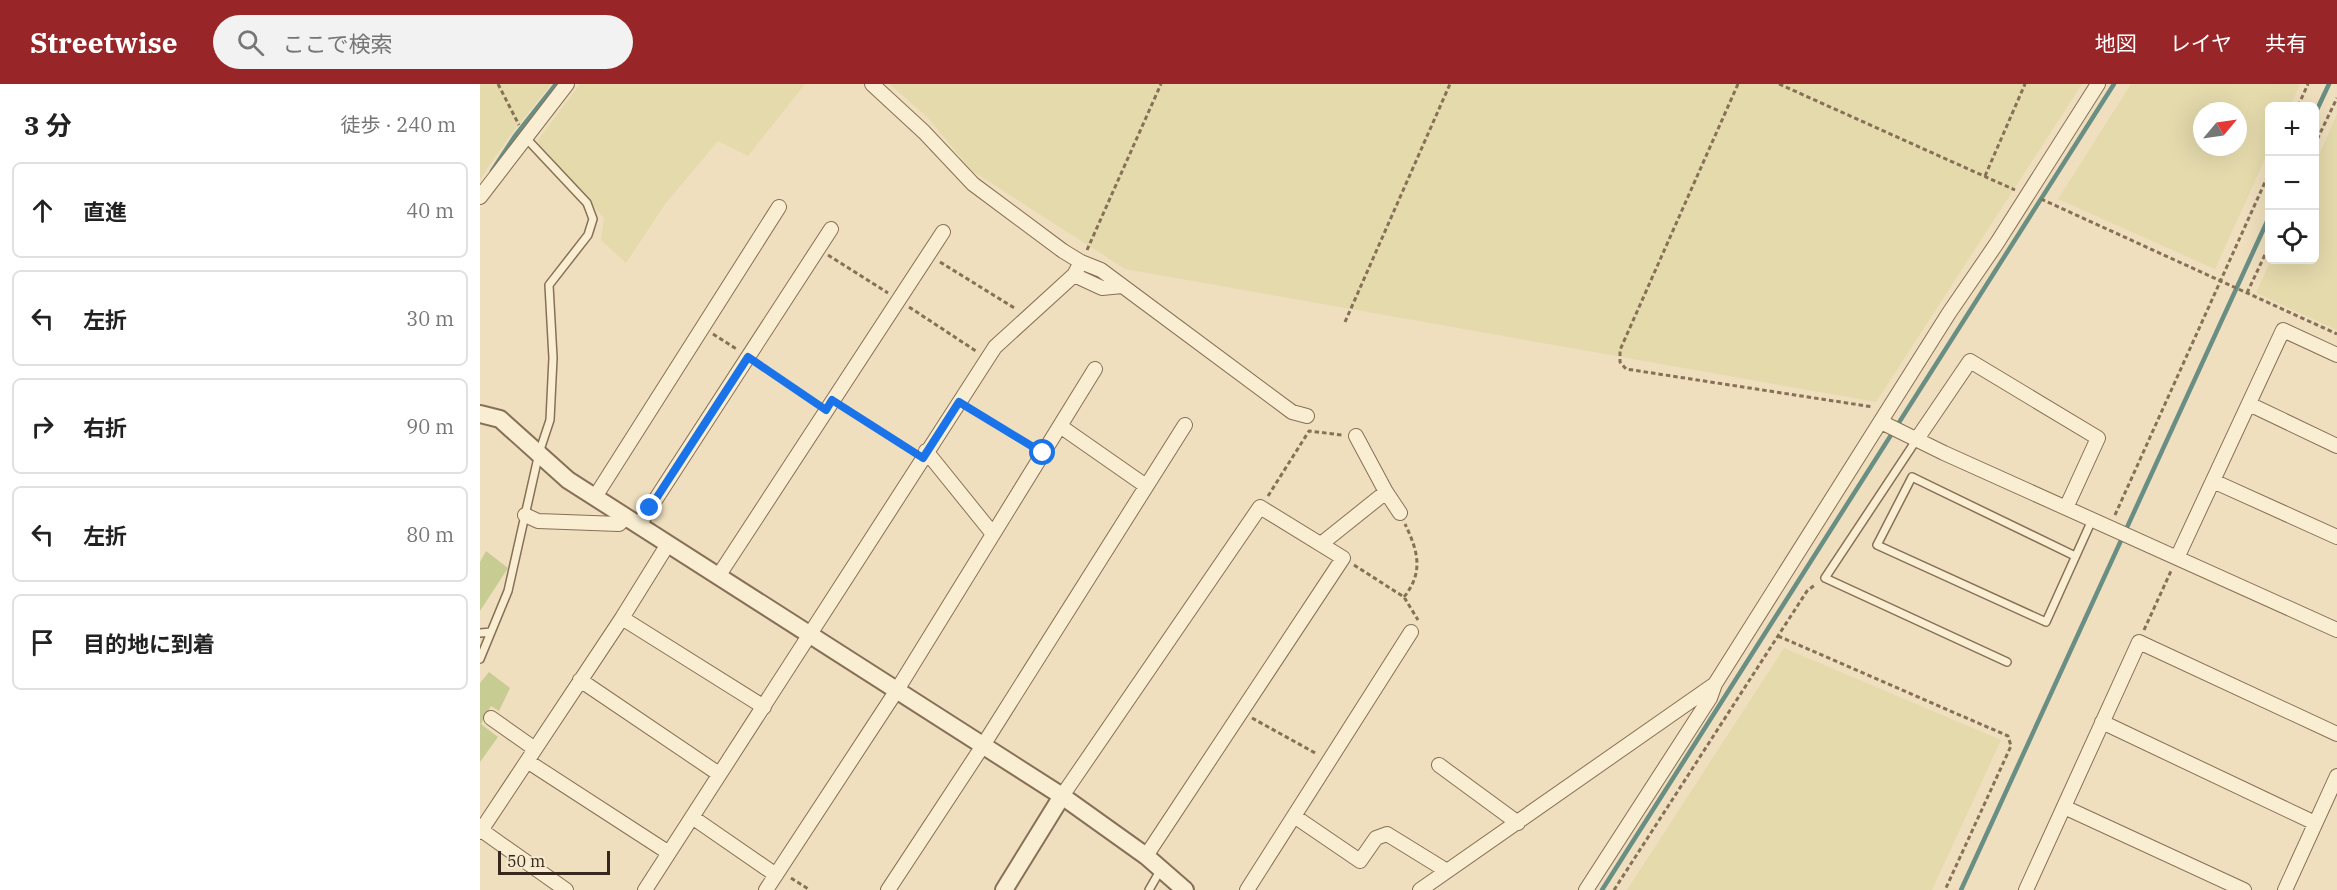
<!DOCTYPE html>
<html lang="ja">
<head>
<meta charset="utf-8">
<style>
	:root { --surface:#fff; --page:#f2f2f2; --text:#222; --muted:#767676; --line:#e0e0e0; --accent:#982528 }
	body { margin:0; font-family:"IBM Plex Serif","Noto Sans JP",serif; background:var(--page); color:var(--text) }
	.controls { position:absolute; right:18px; top:18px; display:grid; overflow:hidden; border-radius:9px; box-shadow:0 6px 24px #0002 }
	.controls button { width:54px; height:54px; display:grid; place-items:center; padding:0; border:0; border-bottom:2px solid var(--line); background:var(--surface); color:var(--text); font:30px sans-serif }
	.compass { position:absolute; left:1713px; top:18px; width:54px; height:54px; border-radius:50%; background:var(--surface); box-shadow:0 6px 24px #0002; rotate:61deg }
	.scale { position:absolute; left:18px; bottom:15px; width:112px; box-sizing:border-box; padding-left:6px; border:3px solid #36281c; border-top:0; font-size:16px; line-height:21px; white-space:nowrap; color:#36281c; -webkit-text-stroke:4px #f6eace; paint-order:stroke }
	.stop { position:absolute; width:18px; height:18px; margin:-14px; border:4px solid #1a73e8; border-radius:50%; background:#fff }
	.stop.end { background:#1a73e8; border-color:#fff; box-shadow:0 2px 6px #0008 }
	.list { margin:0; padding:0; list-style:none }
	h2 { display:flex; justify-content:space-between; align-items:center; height:78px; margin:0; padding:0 24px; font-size:26px }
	h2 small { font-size:20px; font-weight:400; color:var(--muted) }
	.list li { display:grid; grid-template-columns:39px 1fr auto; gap:18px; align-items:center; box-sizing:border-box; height:96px; margin:0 12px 12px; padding:0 12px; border:2px solid var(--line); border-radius:9px }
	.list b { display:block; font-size:22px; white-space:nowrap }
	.list em { font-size:20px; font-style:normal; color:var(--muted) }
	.icon { flex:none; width:33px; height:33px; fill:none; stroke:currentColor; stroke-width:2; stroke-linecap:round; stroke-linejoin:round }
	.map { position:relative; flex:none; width:1857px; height:806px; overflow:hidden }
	header { display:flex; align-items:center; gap:36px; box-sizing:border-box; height:84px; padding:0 30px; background:var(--accent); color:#fff }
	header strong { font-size:28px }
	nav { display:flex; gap:33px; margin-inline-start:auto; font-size:21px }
	.search { width:420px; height:54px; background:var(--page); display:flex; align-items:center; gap:15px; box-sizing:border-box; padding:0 21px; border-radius:33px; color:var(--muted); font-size:22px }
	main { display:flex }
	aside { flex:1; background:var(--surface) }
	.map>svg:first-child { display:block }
	.farmland { fill:#e4daac; fill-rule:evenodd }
	.green { fill:#c7cd92 }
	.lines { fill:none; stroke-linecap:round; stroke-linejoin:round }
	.stream { stroke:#698e84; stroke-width:4.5 }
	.service-casing { stroke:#877057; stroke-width:10 }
	.minor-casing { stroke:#877057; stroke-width:16 }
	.tertiary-casing { stroke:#877057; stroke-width:20 }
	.path { stroke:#877057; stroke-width:3; stroke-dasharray:4.5 3; stroke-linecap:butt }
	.service { stroke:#f9edd2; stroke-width:7 }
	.minor { stroke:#f9edd2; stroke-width:14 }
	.tertiary { stroke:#f9edd2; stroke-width:16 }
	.route { stroke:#1a73e8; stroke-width:8 }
</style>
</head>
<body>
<header>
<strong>Streetwise</strong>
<div class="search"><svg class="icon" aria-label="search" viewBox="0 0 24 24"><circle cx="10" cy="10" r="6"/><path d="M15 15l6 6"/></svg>ここで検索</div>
<nav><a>地図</a><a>レイヤ</a><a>共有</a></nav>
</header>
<main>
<aside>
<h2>3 分<small>徒歩 · 240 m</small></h2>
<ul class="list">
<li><svg class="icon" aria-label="ahead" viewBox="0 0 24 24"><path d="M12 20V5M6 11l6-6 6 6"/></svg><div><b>直進</b></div><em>40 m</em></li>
<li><svg class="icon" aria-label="left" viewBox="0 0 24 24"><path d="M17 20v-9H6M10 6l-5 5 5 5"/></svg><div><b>左折</b></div><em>30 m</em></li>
<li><svg class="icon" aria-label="right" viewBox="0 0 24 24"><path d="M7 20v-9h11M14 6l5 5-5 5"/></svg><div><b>右折</b></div><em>90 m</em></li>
<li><svg class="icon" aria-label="left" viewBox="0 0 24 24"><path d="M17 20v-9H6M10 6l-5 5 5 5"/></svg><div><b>左折</b></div><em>80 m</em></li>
<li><svg class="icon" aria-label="arrive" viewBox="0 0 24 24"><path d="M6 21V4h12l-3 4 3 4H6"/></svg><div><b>目的地に到着</b></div></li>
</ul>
</aside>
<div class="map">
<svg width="1857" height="806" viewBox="0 0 1857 806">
	<rect width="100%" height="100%" fill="#efdfbe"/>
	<path class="farmland" d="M0,0H71L30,52L0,95Z
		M100,0H325L268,72L238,57L185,120L146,179L121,156L124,134L57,57Z
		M410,0H1602L1396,318L645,185L491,86L448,34Z
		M1651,0H1820L1810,22H1790L1789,66L1735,185L1578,115ZM1722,27H1758V63H1722Z
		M1857,30V246L1776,209L1791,176H1834L1835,80Z
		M1304,564L1521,656L1452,806H1147Z"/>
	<path class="green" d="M6,467L28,484L0,527V478Z
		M9,588L30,604L19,627L11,622L1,640L18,653L0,678V599Z"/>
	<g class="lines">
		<path class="stream" d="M1834,32L1849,0
			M12,87L35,52L76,0
			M1122,806L1634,0
			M1481,806L1790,131"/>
		<defs>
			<path id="service" d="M1437,355L1345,494L1527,578
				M1595,472L1432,393L1397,461L1566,538L1612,436
				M0,549L11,548
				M0,575L28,507L59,369L70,336L73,274L69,201L108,151L113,135L107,119L45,53
				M669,806L681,785"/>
			<path id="minor" d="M392,0L444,48L493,100L583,167L601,178L621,186L812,328L827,332
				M0,113L87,0
				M594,191L622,204L642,202
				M1769,320L1857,362
				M1401,338L1464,369L1857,546
				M580,342L666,402
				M876,352L906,408L920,429
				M1437,355L1490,277L1618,354L1586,424
				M446,367L513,450
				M1733,397L1857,453
				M115,413L299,123
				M45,431L58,437L139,440L146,433
				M159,441L351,145
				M841,460L906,408
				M1697,474L1803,246L1857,271
				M239,491L463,148
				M142,534L284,623
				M100,596L239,690
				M11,634L55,665
				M1622,638L1835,739
				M47,677L189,769
				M959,681L1038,739
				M582,712L780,423L863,474L666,772
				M1584,723L1764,806
				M814,732L880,777L896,754L907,750L967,787
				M212,733L296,791
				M1,746L86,806
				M0,748L142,534L188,460
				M165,806L515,263L594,191L601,178
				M286,806L417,606L615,285
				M408,806L502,663L705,341
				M767,806L931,548
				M940,806L1235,600L1469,229L1517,159L1618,0
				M1106,806L1230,614L1235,600
				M1546,806L1659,558L1857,650
				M1805,806L1857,692"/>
			<path id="tertiary" d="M0,330L20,335L88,396L582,712L666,772L705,806
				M524,806L582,712"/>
		</defs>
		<use href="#service" class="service-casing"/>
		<use href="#minor" class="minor-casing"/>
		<use href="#tertiary" class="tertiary-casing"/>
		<path class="path" d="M18,0L39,41
			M1258,0L1140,266V278L1146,285L1393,323
			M1299,0L1535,106
			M1818,22L1828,0
			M1834,62L1857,14
			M1505,92L1545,0
			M1561,115L1857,250
			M607,166L681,0
			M348,171L408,209
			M460,178L536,225
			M1767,209L1790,160
			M429,223L496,267
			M865,238L970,0
			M233,250L258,266
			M278,280L334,318
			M363,323L434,368
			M491,325L551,362
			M788,412L829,347L862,351
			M1635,431L1790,87
			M874,481L924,513L938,536
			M924,513C944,488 938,467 925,440
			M1664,546L1691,487
			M1298,552L1528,652L1531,662L1465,806
			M772,634L837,670
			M311,794L330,806
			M1134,806L1327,507L1336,500"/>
		<use href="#service" class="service"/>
		<use href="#minor" class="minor"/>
		<use href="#tertiary" class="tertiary"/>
	</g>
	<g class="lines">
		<path class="route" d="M170,424L268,273L346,326L352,316L443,374L479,318L563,369"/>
	</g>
</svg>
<div class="controls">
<button>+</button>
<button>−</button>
<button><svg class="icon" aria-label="locate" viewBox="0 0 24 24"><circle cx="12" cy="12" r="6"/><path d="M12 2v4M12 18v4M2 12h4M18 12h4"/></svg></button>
</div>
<svg class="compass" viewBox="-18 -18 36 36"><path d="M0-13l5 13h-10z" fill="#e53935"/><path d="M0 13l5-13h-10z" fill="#767676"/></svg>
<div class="scale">50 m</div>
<div class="stop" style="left:563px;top:369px"></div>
<div class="stop end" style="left:170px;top:424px"></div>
</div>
</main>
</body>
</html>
